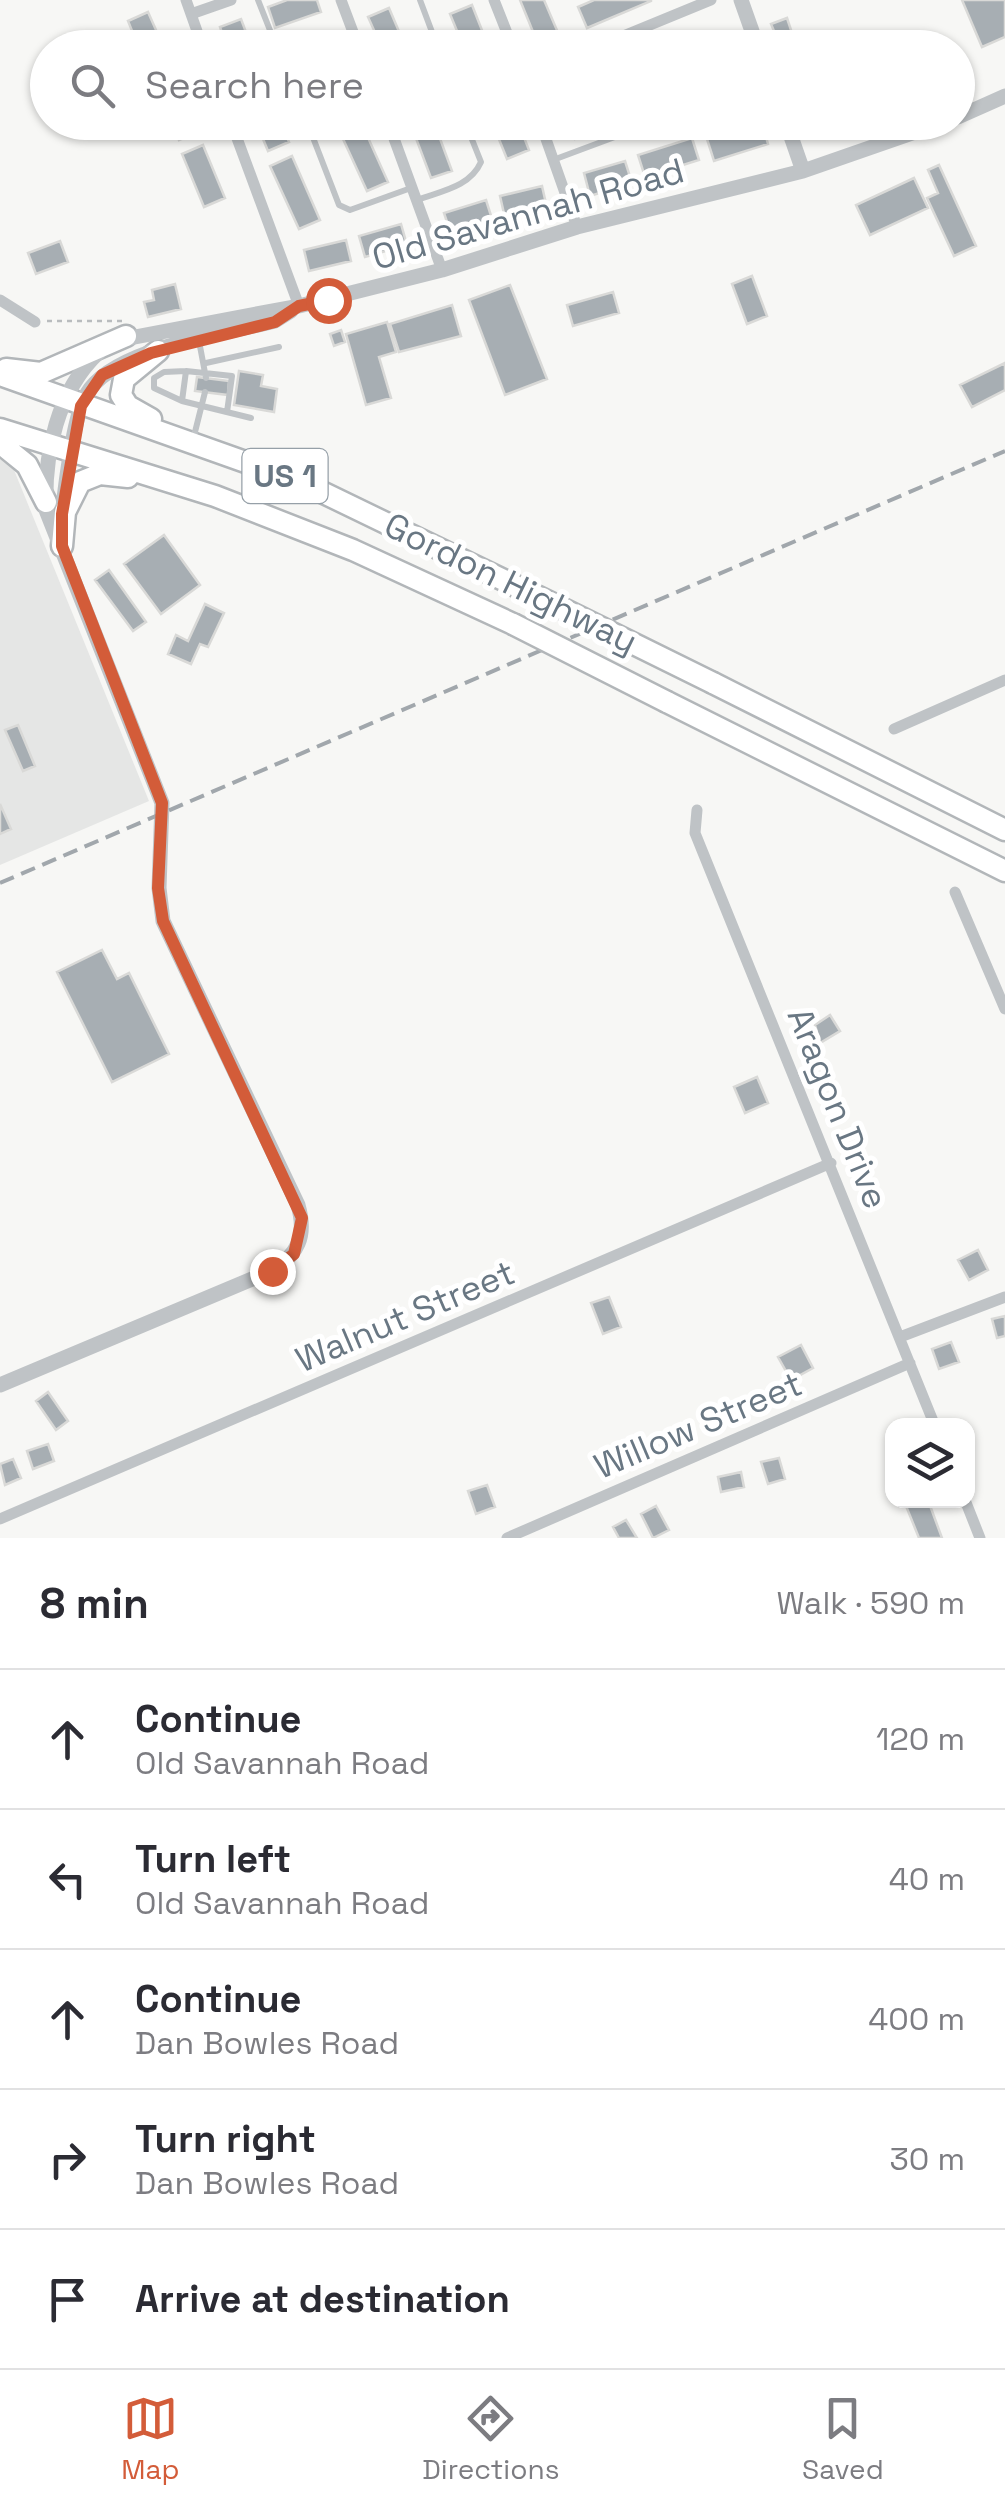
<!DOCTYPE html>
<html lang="en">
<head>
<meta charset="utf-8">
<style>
	:root { --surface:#fff; --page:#f7f7f7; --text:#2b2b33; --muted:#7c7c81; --line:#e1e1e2; --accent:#d35c39 }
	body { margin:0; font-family:"Space Grotesk",sans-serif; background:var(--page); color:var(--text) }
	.controls { position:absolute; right:30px; bottom:30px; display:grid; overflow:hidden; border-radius:20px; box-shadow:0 2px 8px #0004 }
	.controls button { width:90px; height:90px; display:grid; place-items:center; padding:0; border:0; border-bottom:2px solid var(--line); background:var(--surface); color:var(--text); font:50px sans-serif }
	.stop { position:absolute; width:30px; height:30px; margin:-22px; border:8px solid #d35c39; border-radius:50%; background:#fff }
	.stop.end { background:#d35c39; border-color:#fff; box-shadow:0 2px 10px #0008 }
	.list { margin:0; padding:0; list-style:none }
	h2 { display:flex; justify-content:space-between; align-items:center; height:130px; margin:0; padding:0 40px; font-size:42px }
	h2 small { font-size:32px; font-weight:400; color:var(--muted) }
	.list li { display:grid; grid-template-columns:65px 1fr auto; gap:30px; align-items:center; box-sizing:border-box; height:140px; padding:0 40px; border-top:2px solid var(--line) }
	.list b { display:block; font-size:38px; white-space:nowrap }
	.list p { margin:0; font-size:32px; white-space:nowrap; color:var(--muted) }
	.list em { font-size:32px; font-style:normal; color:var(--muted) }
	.icon { flex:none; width:55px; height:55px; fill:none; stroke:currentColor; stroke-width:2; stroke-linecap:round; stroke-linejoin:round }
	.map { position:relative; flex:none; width:1005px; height:1538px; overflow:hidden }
	.search { position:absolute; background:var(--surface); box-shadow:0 2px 8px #0004; left:30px; right:30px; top:30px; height:110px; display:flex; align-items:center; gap:25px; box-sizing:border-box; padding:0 35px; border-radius:55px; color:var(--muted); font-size:38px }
	.sheet { height:830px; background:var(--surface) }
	nav { display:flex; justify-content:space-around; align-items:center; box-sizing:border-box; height:140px; border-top:2px solid var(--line); background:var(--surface); font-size:28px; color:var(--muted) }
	nav a { display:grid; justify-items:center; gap:5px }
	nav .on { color:var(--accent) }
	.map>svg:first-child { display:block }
	.built { fill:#e5e6e5 }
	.building { fill:#a7aeb3; stroke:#d9d9d7; stroke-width:2.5 }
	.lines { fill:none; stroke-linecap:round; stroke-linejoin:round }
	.trunk-casing { stroke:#b2b6b9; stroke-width:25 }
	.path { stroke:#b9bcbe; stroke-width:2.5; stroke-dasharray:5 5; stroke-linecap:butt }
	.service { stroke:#bfc3c6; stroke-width:6 }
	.minor { stroke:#bfc3c6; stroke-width:11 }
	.tertiary { stroke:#bfc3c6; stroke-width:15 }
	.trunk { stroke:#fff; stroke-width:20 }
	.rail { stroke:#a1a7ac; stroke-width:4; stroke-dasharray:15 8; stroke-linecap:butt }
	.trunk-bridge-casing { stroke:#b2b6b9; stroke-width:25; stroke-linecap:butt }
	.trunk-bridge { stroke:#fff; stroke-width:20 }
	.route { stroke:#d35c39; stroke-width:12 }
	.labels { text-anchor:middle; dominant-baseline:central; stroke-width:10; stroke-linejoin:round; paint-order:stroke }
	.shield { fill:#fff; stroke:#96a0a8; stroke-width:2.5 }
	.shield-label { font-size:32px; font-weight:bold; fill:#697783 }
	.street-label { font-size:35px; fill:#697783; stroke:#fff }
</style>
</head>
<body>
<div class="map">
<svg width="1005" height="1538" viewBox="0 0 1005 1538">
	<rect width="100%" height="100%" fill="#f7f7f5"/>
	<path class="built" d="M0,456L14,470L149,801L0,865Z"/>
	<path class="building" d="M287,0H317L321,12L275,28L268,7Z
		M520,0H544L559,35L538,44Z
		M594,0H651V1L587,28L578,7Z
		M962,0H1005V37L982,47Z
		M472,5L489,48H464L450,14Z
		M389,8L406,48H382L368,17Z
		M148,12L164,48H139L128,21Z
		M787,18L792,33L777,38L771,24Z
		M241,19L252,48H227L220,27Z
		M721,32L726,48H702L699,40Z
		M329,37L333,48H308L307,46Z
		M172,122H197L200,131L179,140Z
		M256,122H281L289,142L268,151Z
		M350,122H361L388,182L367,191L338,128Z
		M492,122H518L529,150L507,159Z
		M568,122H592L596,131L575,139Z
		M762,122L768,144L714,161L707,139Z
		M805,122H825L826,127L807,131Z
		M435,125L452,171L431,178L414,133Z
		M692,138L699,160L645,177L638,155Z
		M203,145L225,198L204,207L182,154Z
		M292,156L320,220L299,229L270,166Z
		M625,161L632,183L590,196L584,173Z
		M939,165L976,246L954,256L927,198L938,193L928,170Z
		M914,178L928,208L870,235L856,205Z
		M542,186L547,208L505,218L500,196Z
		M486,200L493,222L451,234L444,213Z
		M401,224L407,245L365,257L359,236Z
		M346,240L351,261L309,271L304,250Z
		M60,241L68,262L36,274L28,253Z
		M752,276L767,316L747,324L732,284Z
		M175,284L181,309L148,317L144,302L154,300L152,290Z
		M510,285L547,379L505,395L469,300Z
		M613,292L619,313L573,326L567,305Z
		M452,305L461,336L399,352L390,324Z
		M387,322L396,352L379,357L391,398L366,405L346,334Z
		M341,330L345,342L334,346L330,334Z
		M1005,363V390L972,407L960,385Z
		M239,371L263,375L261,386L277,389L274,412L234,405Z
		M197,377L229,381L228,395L195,391Z
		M164,535L200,585L161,614L124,564Z
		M109,570L146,622L133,631L95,580Z
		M205,604L224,613L208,647L200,644L191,664L168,654L176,635L188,641Z
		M18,725L35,766L23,771L5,730Z
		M0,804L11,829L0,834Z
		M102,950L117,979L129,973L169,1054L112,1082L57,972Z
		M830,1015L840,1031L820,1043L815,1025Z
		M757,1077L768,1103L745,1113L734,1087Z
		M978,1250L988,1270L969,1280L958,1260Z
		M609,1297L621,1327L603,1334L591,1303Z
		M1005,1316V1336L997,1338L992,1319Z
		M951,1342L959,1362L939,1369L932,1349Z
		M801,1345L813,1368L791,1380L778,1357Z
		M48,1392L68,1421L56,1430L36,1401Z
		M48,1444L54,1461L33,1469L27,1451Z
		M779,1458L785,1479L768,1484L761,1462Z
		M13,1459L21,1478L5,1485L0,1464Z
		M741,1472L744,1487L721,1492L718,1477Z
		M487,1485L495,1507L476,1514L468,1491Z
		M928,1500L942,1538H919L904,1501Z
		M656,1506L669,1530L653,1538L641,1514Z
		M626,1520L637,1538H619L613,1527Z"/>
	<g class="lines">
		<defs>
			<path id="trunk" d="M6,369L41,373L126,336
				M0,375L299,481L557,606
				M151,419L128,406L121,395L124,379L158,351
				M0,429L215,496L353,550L513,624
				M0,443L27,465L46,502
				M62,546L65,512L80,482L100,474L128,477
				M713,683L1005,830
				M667,702L1005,871"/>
		</defs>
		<use href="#trunk" class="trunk-casing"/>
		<path class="path" d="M47,321H122"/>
		<path class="service" d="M258,0L277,48
			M420,0L438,48
			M307,122L339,205L350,210L411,188
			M553,160L655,122
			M417,200C441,191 470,187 481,162L465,122
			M199,341L206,378
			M206,363L279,347
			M182,401L154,388V378L164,372L186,371
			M227,412L232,376L186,371L182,401L251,418
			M193,440L205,392"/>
		<path class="minor" d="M186,0L203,48
			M341,0L359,48
			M494,0L513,48
			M191,14L231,0
			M594,48L711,0
			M231,122L299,306
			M388,122L442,270
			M540,122L577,227
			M0,300L35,322
			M894,729L1005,680
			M697,810L695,833L935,1426
			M955,892L1005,1009
			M900,1337L1005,1297
			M965,1500L980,1538
			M0,1519L831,1163
			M507,1538L910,1363"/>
		<path class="tertiary" d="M741,0L758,48
			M958,117L1005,96
			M786,122L803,171
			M119,340L299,306L442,270L577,227L803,171L944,122
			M63,507C66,481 74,416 86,395C112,348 225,334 275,321L291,311
			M0,1385L271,1271C298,1255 307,1236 298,1205L163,921L159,888L162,803L46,510C44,454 57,391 99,352"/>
		<use href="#trunk" class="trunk"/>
		<path class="rail" d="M0,883L1005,451"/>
		<defs>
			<path id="trunk-bridge" d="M557,606L713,683
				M513,624L667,702"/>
		</defs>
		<use href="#trunk-bridge" class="trunk-bridge-casing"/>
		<use href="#trunk-bridge" class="trunk-bridge"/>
	</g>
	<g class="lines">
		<path class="route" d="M272,1271L294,1254L302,1218L163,921L158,888L162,803L62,546V514L81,406L102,375L151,353L275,322L299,306L328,300"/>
	</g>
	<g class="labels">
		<rect class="shield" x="242.5" y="449" width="85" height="54" rx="8"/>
		<g class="shield-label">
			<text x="285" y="476">US 1</text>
		</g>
		<g class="street-label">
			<text transform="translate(528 214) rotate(-16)">Old Savannah Road</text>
			<text transform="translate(511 583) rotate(26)">Gordon Highway</text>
			<text transform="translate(838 1108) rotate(68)">Aragon Drive</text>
			<text transform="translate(405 1316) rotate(-23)">Walnut Street</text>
			<text transform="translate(698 1425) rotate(-23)">Willow Street</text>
		</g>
	</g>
</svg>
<div class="controls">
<button><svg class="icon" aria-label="layers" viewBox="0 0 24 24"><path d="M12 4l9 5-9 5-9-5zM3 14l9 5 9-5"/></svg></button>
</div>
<div class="stop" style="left:328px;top:300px"></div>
<div class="stop end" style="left:272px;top:1271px"></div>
<div class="search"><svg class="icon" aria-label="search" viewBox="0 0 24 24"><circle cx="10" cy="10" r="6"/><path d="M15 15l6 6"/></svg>Search here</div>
</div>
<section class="sheet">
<h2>8 min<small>Walk · 590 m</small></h2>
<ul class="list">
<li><svg class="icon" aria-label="ahead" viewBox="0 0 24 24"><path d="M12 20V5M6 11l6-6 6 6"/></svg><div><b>Continue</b><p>Old Savannah Road</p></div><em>120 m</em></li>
<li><svg class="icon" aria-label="left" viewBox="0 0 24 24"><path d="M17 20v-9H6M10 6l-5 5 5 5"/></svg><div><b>Turn left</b><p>Old Savannah Road</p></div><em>40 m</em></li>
<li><svg class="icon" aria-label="ahead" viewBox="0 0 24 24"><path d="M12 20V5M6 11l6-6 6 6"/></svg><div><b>Continue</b><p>Dan Bowles Road</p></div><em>400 m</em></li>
<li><svg class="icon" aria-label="right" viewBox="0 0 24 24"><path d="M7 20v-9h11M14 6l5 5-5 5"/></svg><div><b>Turn right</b><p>Dan Bowles Road</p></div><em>30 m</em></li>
<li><svg class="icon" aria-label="arrive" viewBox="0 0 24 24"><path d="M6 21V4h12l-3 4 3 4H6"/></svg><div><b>Arrive at destination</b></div></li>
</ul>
</section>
<nav>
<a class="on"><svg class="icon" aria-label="map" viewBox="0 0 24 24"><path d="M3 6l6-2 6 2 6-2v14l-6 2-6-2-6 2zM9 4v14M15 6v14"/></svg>Map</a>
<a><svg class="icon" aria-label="directions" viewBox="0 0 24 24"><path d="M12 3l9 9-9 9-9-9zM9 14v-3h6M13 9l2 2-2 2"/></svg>Directions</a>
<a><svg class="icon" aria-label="saved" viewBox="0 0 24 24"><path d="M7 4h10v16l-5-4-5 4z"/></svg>Saved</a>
</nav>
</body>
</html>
